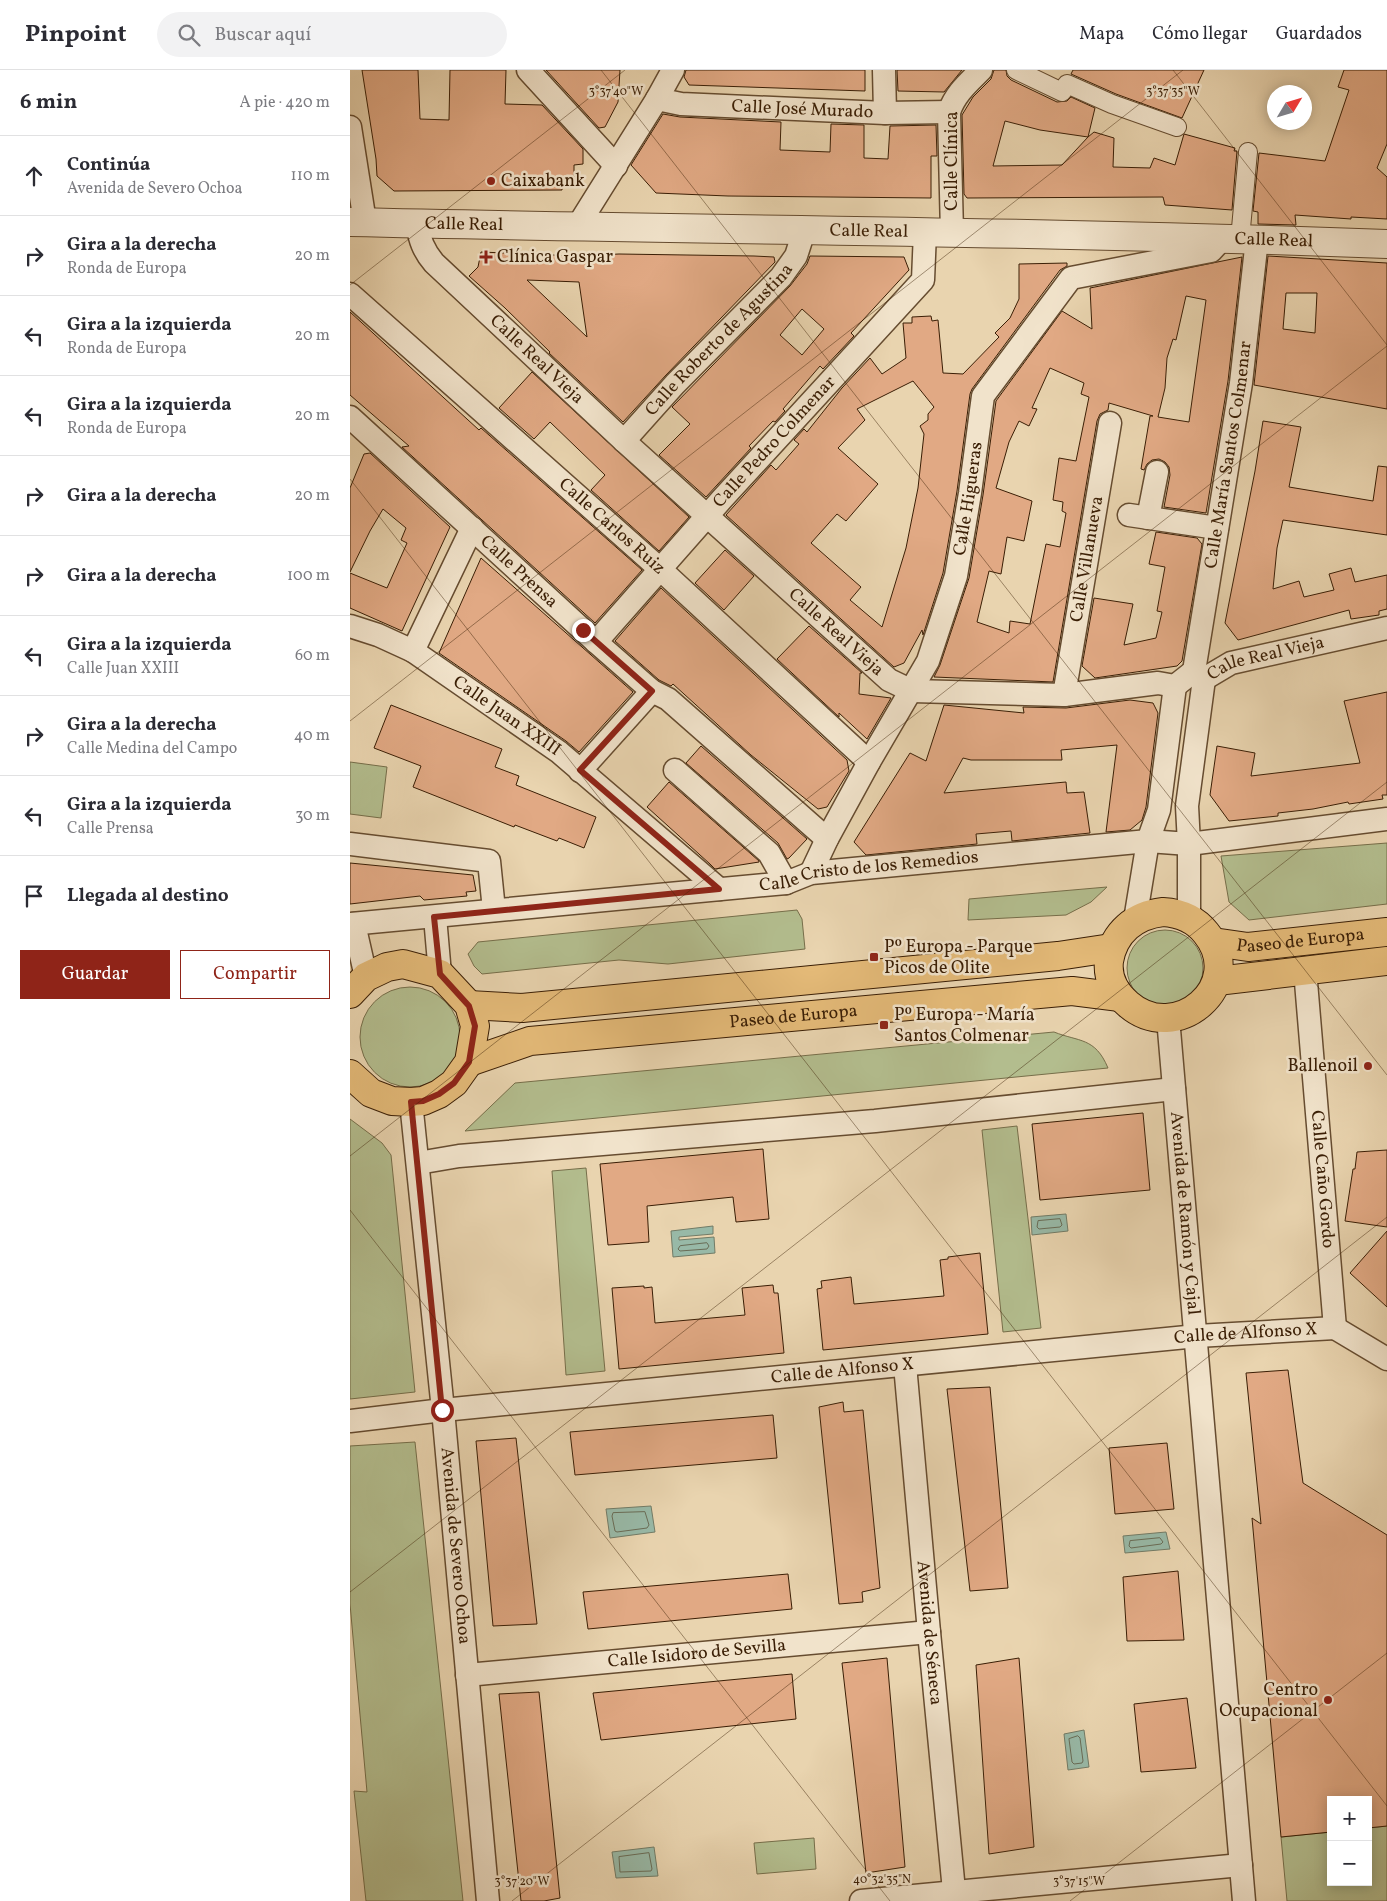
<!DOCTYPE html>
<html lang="es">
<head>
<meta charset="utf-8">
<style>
	:root { --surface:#fff; --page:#f2f2f3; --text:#2b2b33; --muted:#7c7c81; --line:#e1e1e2; --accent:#8f2418 }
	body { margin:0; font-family:Vollkorn,serif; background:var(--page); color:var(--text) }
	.controls { position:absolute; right:15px; bottom:15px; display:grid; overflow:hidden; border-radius:0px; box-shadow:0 2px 12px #0003 }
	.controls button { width:45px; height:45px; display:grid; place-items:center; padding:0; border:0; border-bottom:1px solid var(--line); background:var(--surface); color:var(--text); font:25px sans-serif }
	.compass { position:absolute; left:917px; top:15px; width:45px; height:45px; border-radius:50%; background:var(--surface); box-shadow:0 2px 12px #0003; rotate:52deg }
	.stop { position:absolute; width:15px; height:15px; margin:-11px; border:4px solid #8f2418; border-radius:50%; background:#fff }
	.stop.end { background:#8f2418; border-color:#fff; box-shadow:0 1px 5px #0008 }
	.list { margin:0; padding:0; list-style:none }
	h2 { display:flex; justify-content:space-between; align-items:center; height:65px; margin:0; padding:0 20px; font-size:21px }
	h2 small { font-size:16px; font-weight:400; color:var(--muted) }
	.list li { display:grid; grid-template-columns:32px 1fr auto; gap:15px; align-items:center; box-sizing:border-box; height:80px; padding:0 20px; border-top:1px solid var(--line) }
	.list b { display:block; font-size:19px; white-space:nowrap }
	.list p { margin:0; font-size:16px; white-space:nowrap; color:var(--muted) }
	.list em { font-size:16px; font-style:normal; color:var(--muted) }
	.actions { display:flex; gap:10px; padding:15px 20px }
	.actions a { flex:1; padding:11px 0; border:1px solid var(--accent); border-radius:0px; text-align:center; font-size:18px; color:var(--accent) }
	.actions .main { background:var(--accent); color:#fff }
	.icon { flex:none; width:28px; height:28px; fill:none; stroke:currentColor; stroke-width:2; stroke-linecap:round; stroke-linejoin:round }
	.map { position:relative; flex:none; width:1037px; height:1831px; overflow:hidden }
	header { display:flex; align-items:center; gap:30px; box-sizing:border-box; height:70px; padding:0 25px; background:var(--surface); border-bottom:1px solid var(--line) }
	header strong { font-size:24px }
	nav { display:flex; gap:28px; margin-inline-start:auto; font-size:18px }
	.search { width:350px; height:45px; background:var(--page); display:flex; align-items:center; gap:12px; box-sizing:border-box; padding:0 18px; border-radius:28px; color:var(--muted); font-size:19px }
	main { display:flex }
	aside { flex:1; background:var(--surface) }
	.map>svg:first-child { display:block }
	.green { fill:#b3bd8e; stroke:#766e4a }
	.water { fill:#98b9a7; stroke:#727b66 }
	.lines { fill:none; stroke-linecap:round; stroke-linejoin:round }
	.shore { stroke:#696c56; stroke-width:1 }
	.building { fill:#e1a984; stroke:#3a1e05; fill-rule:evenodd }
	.pedestrian-casing { stroke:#664c30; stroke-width:20 }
	.minor-casing { stroke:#664c30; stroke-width:25 }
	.tertiary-casing { stroke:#664c30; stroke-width:30 }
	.primary-casing { stroke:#3a1e05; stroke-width:30 }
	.pedestrian { stroke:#f1e3cb; stroke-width:18 }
	.minor { stroke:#f1e3cb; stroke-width:22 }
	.tertiary { stroke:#f1e3cb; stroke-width:28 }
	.primary { stroke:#e4ba78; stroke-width:28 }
	.route { stroke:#8f2418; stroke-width:6 }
	.ticks { fill:none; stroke:#3a1e05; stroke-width:1; stroke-opacity:0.45 }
	.poi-dot { fill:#8f2418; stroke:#f1e3cb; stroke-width:2 }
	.labels { text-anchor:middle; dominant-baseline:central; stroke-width:5; stroke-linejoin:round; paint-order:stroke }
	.street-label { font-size:18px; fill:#3a1e05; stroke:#f1e3cb }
	.poi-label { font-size:18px; fill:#3a1e05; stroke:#f1e3cb; text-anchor:start }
	.ticks-label { font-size:12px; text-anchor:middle; fill:#3a1e05; stroke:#f1e3cb; stroke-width:5; stroke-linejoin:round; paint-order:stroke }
</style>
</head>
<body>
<header>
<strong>Pinpoint</strong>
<div class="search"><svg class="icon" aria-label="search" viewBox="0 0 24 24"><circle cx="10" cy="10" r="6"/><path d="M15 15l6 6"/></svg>Buscar aquí</div>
<nav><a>Mapa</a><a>Cómo llegar</a><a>Guardados</a></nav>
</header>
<main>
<aside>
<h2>6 min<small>A pie · 420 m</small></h2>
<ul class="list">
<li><svg class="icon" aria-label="ahead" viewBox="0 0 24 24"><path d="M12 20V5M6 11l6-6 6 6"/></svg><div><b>Continúa</b><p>Avenida de Severo Ochoa</p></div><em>110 m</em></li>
<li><svg class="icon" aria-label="right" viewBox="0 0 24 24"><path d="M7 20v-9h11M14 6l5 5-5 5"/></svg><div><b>Gira a la derecha</b><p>Ronda de Europa</p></div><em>20 m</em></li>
<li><svg class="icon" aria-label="left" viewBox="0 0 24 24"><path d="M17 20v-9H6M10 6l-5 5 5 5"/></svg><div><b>Gira a la izquierda</b><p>Ronda de Europa</p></div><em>20 m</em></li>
<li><svg class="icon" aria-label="left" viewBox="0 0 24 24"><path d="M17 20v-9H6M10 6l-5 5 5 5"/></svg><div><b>Gira a la izquierda</b><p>Ronda de Europa</p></div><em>20 m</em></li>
<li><svg class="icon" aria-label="right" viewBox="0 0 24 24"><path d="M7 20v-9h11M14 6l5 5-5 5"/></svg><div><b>Gira a la derecha</b></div><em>20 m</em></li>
<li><svg class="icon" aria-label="right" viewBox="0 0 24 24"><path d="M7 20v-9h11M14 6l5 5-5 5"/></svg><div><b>Gira a la derecha</b></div><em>100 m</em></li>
<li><svg class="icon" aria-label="left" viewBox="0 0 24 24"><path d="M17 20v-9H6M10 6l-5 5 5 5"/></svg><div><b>Gira a la izquierda</b><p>Calle Juan XXIII</p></div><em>60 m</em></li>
<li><svg class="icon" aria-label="right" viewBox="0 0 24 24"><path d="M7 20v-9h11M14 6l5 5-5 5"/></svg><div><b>Gira a la derecha</b><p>Calle Medina del Campo</p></div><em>40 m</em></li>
<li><svg class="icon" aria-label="left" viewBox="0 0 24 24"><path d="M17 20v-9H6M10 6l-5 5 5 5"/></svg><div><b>Gira a la izquierda</b><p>Calle Prensa</p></div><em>30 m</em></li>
<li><svg class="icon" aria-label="arrive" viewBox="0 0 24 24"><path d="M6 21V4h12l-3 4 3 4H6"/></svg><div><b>Llegada al destino</b></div></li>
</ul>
<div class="actions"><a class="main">Guardar</a><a>Compartir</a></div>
</aside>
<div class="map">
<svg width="1037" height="1831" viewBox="0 0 1037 1831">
	<rect width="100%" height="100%" fill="#e9d4af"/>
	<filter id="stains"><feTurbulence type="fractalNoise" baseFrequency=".004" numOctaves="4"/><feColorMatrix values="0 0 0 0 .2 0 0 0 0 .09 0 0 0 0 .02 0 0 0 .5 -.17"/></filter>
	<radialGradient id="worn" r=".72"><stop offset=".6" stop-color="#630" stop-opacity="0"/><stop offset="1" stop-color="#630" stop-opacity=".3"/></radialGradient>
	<path class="green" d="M0,692L37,697L31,748L0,744Z
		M1037,773V834L899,850L879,832L871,786Z
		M757,817L741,832L716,845L618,850L619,829Z
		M447,840L452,849L455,879L318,894L269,890L132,904L124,896L118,884L128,872Z
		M777 898a38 38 0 1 1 76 0a38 38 0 1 1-76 0Z
		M10 967a50 50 0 1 1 100 0a50 50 0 1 1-100 0Z
		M704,962C729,972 745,967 758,998L115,1061L165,1013Z
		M0,1049L32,1073L41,1085L65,1322L0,1329Z
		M667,1056L691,1258L653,1262L632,1060Z
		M236,1098L255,1301L216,1305L202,1101Z
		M65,1372L113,1831H16L4,1721L17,1722L0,1534V1376Z
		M1037,1756V1831H937L931,1767L981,1762V1812H1018V1758Z
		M464,1768L466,1799L407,1804L404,1773Z"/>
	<path class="water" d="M716,1144L718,1161L682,1165L681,1147Z
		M363,1156V1164L329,1167V1170L364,1167L365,1183L323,1187L321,1161Z
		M301,1436L305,1462L260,1468L256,1439Z
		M816,1462L820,1479L775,1483L773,1466Z
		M734,1660L739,1697L718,1700L714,1664Z
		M304,1777L308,1806L266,1808L262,1782Z"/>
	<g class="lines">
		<path class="shore" d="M710,1149L712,1155L710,1157L689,1159L687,1157L688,1151Z
			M357,1173L359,1176L357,1179L330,1181L328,1179L330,1176Z
			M295,1442L299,1455L297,1458L267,1462L265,1461L262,1446L263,1443Z
			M810,1468L813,1472L811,1474L781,1478L779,1476L780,1471Z
			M728,1666L730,1668L733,1691L732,1693L724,1694L722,1692L719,1669Z
			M299,1783L302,1799L301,1801L270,1802L269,1787Z"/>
	</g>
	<path class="building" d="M12,0H68L70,49L99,50L100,0H156L155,34L192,35L233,79V94L224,95V110H218L219,115H212V120L44,121L27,106L26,89Z
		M196,0H270L268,32L255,57L249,58Z
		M336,0H515V21L339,15L334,7Z
		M547,0H612L594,22L548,21Z
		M644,0H656L657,6L661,10L707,32L717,31L721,27L745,38L738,67L744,62L764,68L763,97L800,98L804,88L825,95L834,64L885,78L884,81H887L882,140L815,135L813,127L617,128L614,124L612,45L623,27L641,9ZM655,51L690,60L738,67L712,95L643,96Z
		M723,0H854L832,48L766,24L721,4Z
		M994,0H1037V74L1027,98L1037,107V149L1001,147V149L945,145L946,155L908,154V142L903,141L909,83L975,91L999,20L988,17Z
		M313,44L330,47L431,52L430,80L480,82L481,54L514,55V88L538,89L540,56L586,55L587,86H581V128L378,126L306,123L281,95Z
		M131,182L225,186L269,184L404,186L424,187L425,192L316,305L273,352L199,283L200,282L155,238L119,206L128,197ZM177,210L229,212L237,267Z
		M460,186L554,187L559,200L501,263L504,266L473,299L470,296L433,339L435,341L425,352L423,351L399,376L401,378L356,427L309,385L340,354L322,337L440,216L457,194ZM452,239L474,259L452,285L430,265Z
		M918,186L1037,193V339L904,315ZM936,223H967L965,263L933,259Z
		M892,187L878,311L856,443L814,437L820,405L819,397L815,392L809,389L802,390L797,394L794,400L791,399L800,346H803L759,333L758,340L750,344L747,351L703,612L584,607L590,595L619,508L633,425L646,331L712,241L742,259L740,218ZM836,226L856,230L839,352L808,347L815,318L817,288L823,269L826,270ZM700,298L734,313L731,324L739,327L726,391L709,388L703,430L713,432L712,441L716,443L710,477L696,474L680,554L660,551L659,563L627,552L639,501L651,504L657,467L674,471L682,431L646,418L659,372L669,351L679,356L687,339L682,338Z
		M717,193V196L710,200L622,319L620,324L607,421L593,503L573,565L572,560L554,593L544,597L376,445L421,395L426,400L449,374L444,370L454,359L457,362L492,318L520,288L532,304L556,288L553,253H562V247L581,246L582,251L588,250L593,303L613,304L649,267L645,263L660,248L669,229V194ZM563,311L584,337L578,344V350L570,356L574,364L568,418L556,478L532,557L500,530L511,517L461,473L487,444L496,451L528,414L488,378L515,350L507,339Z
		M0,242L129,360L131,358L292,500L245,553L52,377L59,376L0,325Z
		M182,302L339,447L309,481L241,420L255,405L200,352L184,369L149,338Z
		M913,351L951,357L939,417L1023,431L1028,396L1037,397V465L933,450L927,478L923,519L949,511L954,527L984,520L979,504L1001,498L1005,512L1037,505V539L1029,541V545L1001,549L999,540L888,570L875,553L905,401Z
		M20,383L100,457L52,561L0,538V503L37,518L57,473L51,470L56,458L33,439L20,461L0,502V418L14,384Z
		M806,462L847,468L852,474L832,591L827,596L745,608L732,596L744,528L783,534L774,575L806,568L812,542L807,541L815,497L799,494Z
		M375,480L404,506L374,540L345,513Z
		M131,488L283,622L229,682L216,671L89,583Z
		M311,518L497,690L499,701L477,737L468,739L401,685L323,614L321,616L309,610L265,571Z
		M459,556L512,603H510L509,624L541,628L517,669L489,643V647L427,589Z
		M1037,622V725H1032L1033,729L999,734L998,732L963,739L928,743V746L879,751L860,725L867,676L905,683L901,706L1010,693L994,631Z
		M780,630L803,633L808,643L796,737L792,750L780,760L756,762L767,675L711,680L712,690H621L613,688L594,723L716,712L717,723L734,722L740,763L662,771L661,761L626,764L627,774L516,785L504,772L560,683L576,691L594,635L674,643L673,637L716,638Z
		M41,635L152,679L145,697L169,706L166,715L246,747L234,778L209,768L207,771L165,755L164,757L63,717L71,696L24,678Z
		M351,676L457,769L439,788L437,789L428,773L336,693Z
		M319,712L409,791V792L365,799L360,794L297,737Z
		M0,793L123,805L126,821L116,822L117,826L74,830L70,826L0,834Z
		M793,1043L800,1120L690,1130L682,1054Z
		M413,1079L419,1149L386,1152L383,1127L297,1136L299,1172L258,1175L250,1094Z
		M1037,1080V1157L995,1151L1003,1099H1005L1007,1082Z
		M1037,1161V1237L1000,1203Z
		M630,1183L638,1264L473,1280L467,1219L472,1218L471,1211L501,1207L504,1234L594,1226L590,1190L598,1189V1187Z
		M423,1215L424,1223H428L434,1283L269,1299L262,1218L294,1216V1218L302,1217L305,1253L395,1245L392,1218Z
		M938,1300L953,1413L1037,1465V1756L1018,1758V1730H981V1762L931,1767L902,1448L911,1454L896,1303Z
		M640,1317L658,1518L620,1521L597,1319Z
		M493,1332L494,1342L513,1340L530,1518L512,1522L513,1532L489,1534L469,1337Z
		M423,1345L427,1388L225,1405L220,1362Z
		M166,1368L187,1554L143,1556L126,1371Z
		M817,1373L824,1439L765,1444L759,1378Z
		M828,1501L834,1570L777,1571L773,1507Z
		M438,1504L442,1539L238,1559L233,1522Z
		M537,1588L555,1797L516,1803L492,1593Z
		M669,1588L684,1777L639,1784L626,1595Z
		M442,1604L446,1649L251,1670L243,1623Z
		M189,1622L210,1828L194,1831H171L149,1624Z
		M837,1628L846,1698L791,1702L784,1634Z"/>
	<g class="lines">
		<defs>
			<path id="pedestrian" d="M666,0L712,22L717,14L762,34L827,57
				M890,169L898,82"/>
			<g id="minor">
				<path d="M178,0L266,96"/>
				<path d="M534,0L535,43"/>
				<path id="s1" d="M307,29L331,34L535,43L599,42"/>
				<path d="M0,57L15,152"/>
				<path id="s2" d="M67,154C70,170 73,180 84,193L274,371L539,610L562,621L714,625L808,613L825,616L844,601"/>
				<path d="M227,157L307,29L323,0"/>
				<path d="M602,163L599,42C605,24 618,13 631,0"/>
				<path id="s3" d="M0,224L310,499L519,692"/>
				<path id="s4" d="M0,347L246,572L302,621L318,629L477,769"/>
				<path id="s5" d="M274,371L325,314L431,207L446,186L454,161"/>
				<path d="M779,445L867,458"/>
				<path d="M798,448L807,402"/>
				<path id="s6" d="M0,556L28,565L63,581L209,682L369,819"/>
				<path id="s7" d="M246,572L372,429L573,210L575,162"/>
				<path d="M63,581L122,458"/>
				<path id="s8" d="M844,601L891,313L907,169"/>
				<path id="s9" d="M854,609L881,593L1037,558"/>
				<path id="s10" d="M714,625L760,353"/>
				<path d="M325,700L419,783L436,813"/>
				<path d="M230,701L302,621"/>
				<path d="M0,774L139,791L144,840"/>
				<path id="s11" d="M461,803L477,769L519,692L578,591L606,506L620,423L633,326L721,208L861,181L873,168"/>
				<path d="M85,847L90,904"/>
				<path d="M839,848V774L837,736L854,609"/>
				<path d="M785,850L798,771L809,740L825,616"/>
				<path id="s12" d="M0,854L436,813L461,803L798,771L839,774L1037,749"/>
				<path d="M4,854L16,907"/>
				<path id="s13" d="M955,900L985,1258"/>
				<path id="s14" d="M818,948L894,1831"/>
				<path id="s15" d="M61,1032L93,1340L138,1831"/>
				<path d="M68,1093L109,1086L525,1051L824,1019"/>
				<path d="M985,1258L1037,1289"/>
				<path id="s16" d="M555,1295L579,1562L605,1831"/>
				<path id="s17" d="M0,1351L93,1340L847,1266L985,1258"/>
				<path id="s18" d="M117,1605L579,1562"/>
				<path d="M511,1831L891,1795"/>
			</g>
			<g id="tertiary">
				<path id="s19" d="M0,152C346,160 691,161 1037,174"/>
			</g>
			<g id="primary">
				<path d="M813,842C831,843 845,849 856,863C898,915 826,976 778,934C765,923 757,908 759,891C764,862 785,845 813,842Z"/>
				<path id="s20" d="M863,872L898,877L1037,862"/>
				<path d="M867,911L1037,891"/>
				<path d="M0,924L16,907L37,897L53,894L90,904L119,935L125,956L119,992L104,1013L89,1024L73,1031L61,1032L42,1031L21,1023L0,1004"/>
				<path d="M119,935L172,938L708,886L761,878"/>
				<path id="s21" d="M119,992L180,971L722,921L770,927"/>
			</g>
		</defs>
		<use href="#pedestrian" class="pedestrian-casing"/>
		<use href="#minor" class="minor-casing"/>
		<use href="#tertiary" class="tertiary-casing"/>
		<use href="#primary" class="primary-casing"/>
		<use href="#pedestrian" class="pedestrian"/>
		<use href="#minor" class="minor"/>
		<use href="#tertiary" class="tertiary"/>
		<use href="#primary" class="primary"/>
	</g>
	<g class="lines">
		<path class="route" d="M92,1340L61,1032L73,1031L89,1024L104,1013L119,992L125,956L119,936L90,904L84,847L369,819L230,700L302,621L233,560"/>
	</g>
	<path class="ticks" d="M251,0L1037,1005M823,0L1037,275M0,215L275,0M0,409L1037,1736M0,651L833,0M0,1086L1037,276M0,1140L540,1831M0,1522L1037,712M162,1831L1037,1147M720,1831L1037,1583"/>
	<g class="poi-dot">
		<circle cx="141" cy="111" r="5"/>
		<path d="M133.5 179.5h5v5h5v5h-5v5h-5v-5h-5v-5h5z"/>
		<rect x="519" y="882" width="10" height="10" rx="2.5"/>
		<rect x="529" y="950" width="10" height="10" rx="2.5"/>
		<circle cx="1018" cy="996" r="5"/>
		<circle cx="978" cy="1630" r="5"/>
	</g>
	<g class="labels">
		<g class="street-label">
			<text stroke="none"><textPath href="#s1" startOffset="146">Calle José Murado</textPath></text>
			<text transform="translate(602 91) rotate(-90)">Calle Clínica</text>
			<text stroke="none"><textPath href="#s19" startOffset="114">Calle Real</textPath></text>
			<text stroke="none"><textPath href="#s19" startOffset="519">Calle Real</textPath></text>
			<text stroke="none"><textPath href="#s19" startOffset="924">Calle Real</textPath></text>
			<text stroke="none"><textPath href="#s5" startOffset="139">Calle Roberto de Agustina</textPath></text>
			<text stroke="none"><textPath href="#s2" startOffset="184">Calle Real Vieja</textPath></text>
			<text stroke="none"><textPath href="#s7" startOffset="268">Calle Pedro Colmenar</textPath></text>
			<text stroke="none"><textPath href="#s8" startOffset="219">Calle María Santos Colmenar</textPath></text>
			<text stroke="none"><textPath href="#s11" startOffset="410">Calle Higueras</textPath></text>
			<text stroke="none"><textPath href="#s3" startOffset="350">Calle Carlos Ruiz</textPath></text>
			<text stroke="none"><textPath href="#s10" startOffset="138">Calle Villanueva</textPath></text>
			<text stroke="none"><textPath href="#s4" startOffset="229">Calle Prensa</textPath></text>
			<text stroke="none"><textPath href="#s2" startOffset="589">Calle Real Vieja</textPath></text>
			<text stroke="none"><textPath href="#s9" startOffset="66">Calle Real Vieja</textPath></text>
			<text stroke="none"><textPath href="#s6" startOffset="182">Calle Juan XXIII</textPath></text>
			<text stroke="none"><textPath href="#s12" startOffset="522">Calle Cristo de los Remedios</textPath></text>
			<text stroke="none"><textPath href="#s20" startOffset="88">Paseo de Europa</textPath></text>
			<text stroke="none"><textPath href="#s21" startOffset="329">Paseo de Europa</textPath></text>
			<text stroke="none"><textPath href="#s13" startOffset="210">Calle Caño Gordo</textPath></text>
			<text stroke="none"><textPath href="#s14" startOffset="196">Avenida de Ramón y Cajal</textPath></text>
			<text stroke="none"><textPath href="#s17" startOffset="900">Calle de Alfonso X</textPath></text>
			<text stroke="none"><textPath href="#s17" startOffset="495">Calle de Alfonso X</textPath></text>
			<text stroke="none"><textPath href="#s15" startOffset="446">Avenida de Severo Ochoa</textPath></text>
			<text stroke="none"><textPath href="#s16" startOffset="269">Avenida de Séneca</textPath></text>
			<text stroke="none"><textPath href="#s18" startOffset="231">Calle Isidoro de Sevilla</textPath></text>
		</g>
		<g class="poi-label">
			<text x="151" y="111">Caixabank</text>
			<text x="147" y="187">Clínica Gaspar</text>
			<text x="534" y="877">Pº Europa - Parque<tspan x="534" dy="21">Picos de Olite</tspan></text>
			<text x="544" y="945">Pº Europa - María<tspan x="544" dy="21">Santos Colmenar</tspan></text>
			<text x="1008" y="996" text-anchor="end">Ballenoil</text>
			<text x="968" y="1620" text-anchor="end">Centro<tspan x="968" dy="21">Ocupacional</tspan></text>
		</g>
	</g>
	<g class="ticks-label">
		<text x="266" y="25">3°37'40"W</text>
		<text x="823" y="25">3°37'35"W</text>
		<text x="532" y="1813">40°32'35"N</text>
		<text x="172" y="1815">3°37'20"W</text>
		<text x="729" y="1815">3°37'15"W</text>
	</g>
	<rect width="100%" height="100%" filter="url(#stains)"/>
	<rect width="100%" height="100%" fill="url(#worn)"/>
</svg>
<div class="controls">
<button>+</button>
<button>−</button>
</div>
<svg class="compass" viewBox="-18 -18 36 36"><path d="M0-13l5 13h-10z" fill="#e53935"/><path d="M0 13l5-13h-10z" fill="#7c7c81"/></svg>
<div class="stop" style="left:92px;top:1340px"></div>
<div class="stop end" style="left:233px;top:560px"></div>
</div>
</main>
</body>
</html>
